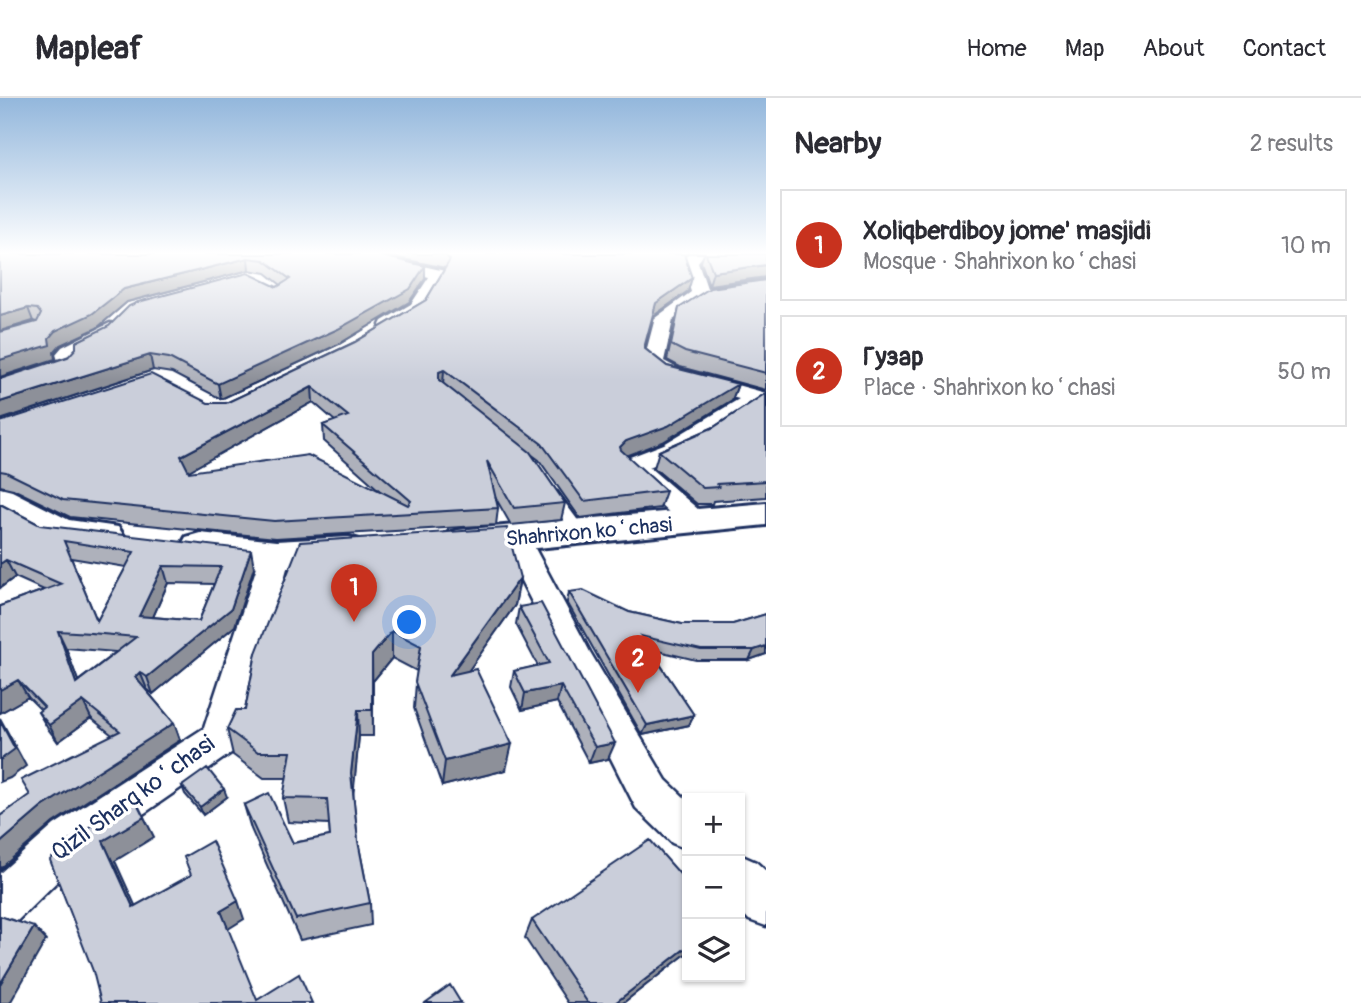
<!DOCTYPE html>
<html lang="en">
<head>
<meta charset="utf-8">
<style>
	:root { --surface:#fff; --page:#f7f7f7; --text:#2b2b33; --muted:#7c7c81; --line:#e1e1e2; --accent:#c8321e }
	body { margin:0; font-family:Pangolin,sans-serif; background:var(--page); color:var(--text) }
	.controls { position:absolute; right:21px; bottom:21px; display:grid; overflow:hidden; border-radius:0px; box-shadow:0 2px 5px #0004 }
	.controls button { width:63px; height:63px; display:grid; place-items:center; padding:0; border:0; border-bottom:2px solid var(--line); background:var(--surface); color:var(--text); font:35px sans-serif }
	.you { position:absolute; left:410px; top:525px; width:24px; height:24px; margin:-18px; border:5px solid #fff; border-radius:50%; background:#1a73e8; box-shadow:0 0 0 10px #1a73e833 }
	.badge { display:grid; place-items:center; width:46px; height:46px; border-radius:50%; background:var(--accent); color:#fff; font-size:23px; font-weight:700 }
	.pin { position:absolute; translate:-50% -58px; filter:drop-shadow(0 2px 4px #0008) }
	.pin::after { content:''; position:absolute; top:37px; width:24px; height:21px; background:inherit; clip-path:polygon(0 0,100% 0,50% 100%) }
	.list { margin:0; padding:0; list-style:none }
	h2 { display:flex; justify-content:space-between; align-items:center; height:91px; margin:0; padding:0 28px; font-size:30px }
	h2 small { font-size:23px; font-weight:400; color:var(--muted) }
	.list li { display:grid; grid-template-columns:46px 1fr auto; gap:21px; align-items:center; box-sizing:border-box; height:112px; margin:0 14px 14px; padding:0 14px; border:2px solid var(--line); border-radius:0px }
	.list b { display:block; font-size:26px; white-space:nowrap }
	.list p { margin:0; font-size:23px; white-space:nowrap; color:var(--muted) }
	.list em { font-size:23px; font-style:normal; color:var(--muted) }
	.icon { flex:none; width:38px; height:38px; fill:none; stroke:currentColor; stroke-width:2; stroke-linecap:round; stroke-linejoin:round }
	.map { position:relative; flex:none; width:766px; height:905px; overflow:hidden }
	header { display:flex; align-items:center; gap:42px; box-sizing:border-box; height:98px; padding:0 35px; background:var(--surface); border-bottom:2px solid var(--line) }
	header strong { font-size:33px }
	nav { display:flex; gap:38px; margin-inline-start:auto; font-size:24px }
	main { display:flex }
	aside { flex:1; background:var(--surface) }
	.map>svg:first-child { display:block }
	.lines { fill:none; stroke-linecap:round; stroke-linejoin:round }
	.lane-casing { stroke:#1b2f5e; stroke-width:5 }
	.street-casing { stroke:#1b2f5e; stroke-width:5 }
	.secondary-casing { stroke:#1b2f5e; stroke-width:6 }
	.lane { fill:#fff; fill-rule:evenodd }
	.street { fill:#fff; fill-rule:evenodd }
	.secondary { fill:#fff; fill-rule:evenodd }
	.wall { fill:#aeb1bb; stroke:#1b2f5e; stroke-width:2; fill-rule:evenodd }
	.shaded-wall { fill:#8d9099; stroke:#1b2f5e; stroke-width:2 }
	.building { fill:#caceda; stroke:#1b2f5e; stroke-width:2; fill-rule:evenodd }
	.labels { text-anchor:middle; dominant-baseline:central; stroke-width:7; stroke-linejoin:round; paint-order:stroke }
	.street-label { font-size:21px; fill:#1b2f5e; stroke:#fff }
	.near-street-label { font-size:24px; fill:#1b2f5e; stroke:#fff }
</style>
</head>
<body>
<header>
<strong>Mapleaf</strong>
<nav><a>Home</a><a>Map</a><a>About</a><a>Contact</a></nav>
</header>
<main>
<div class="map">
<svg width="766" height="905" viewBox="0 0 766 905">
	<rect width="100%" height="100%" fill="#fff"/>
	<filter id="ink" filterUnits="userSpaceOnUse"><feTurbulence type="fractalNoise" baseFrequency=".0143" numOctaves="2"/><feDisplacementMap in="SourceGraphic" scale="14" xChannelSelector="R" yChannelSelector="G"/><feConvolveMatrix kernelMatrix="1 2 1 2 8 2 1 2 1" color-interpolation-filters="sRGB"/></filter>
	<g filter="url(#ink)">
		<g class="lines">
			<defs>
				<path id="lane" d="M552,393L557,394L585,432L587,435L585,438H575L546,397Z"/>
				<path id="street" d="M343,156H370L445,173L447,176L424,214L389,233L382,231L380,227L382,223L411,206L429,179L346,159Z
					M688,156H704L698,164L707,190L766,182V192L705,201L673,222L664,263L679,271L766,295V309L760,307C726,334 688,354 649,369L706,418L710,424L706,430L696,433L686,430L618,367L622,362L664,346L739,301L663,281L643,265L655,220L691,194L682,164Z
					M110,225L117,227L120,231L117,235L77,257L79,263L72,271L0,296V282L58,263L56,256L62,249Z
					M515,431L525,434L530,441L590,554L666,682L687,702V751L672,745L636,710L500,441L505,434Z
					M276,446L287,449L291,456L239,641L234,653L84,757L17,823L0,829V775L54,727L204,630L261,456L265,449Z
					M740,757L756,764L766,773V828L749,822L740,812Z"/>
				<path id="secondary" d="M0,390L12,393L69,422L118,429L124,438L118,447C76,458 36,435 0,415Z
					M766,405V427L458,458L445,454L439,445L445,436L458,432Z
					M200,435L276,443L349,439L363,443L368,452L363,461C313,475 236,471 186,457L181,448L186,439Z"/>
			</defs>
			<use href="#lane" class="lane-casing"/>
			<use href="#street" class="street-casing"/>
			<use href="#secondary" class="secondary-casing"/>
			<use href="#lane" class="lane"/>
			<use href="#street" class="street"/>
			<use href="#secondary" class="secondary"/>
		</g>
		<path class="wall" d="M0,156H373L425,181L409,204L339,246L221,301L172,275L153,272L0,322V281L277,189L281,187L266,175L249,172L127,204L97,230L60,247L54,254L55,261L0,279V234L37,224L33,223L0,233Z
			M380,156H686L685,158L688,193L653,219L644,250L667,268L738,286L732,302L663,344L626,358L666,393L660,410L580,420L539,362L531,356L565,405L561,422L511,427L495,399L498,410L496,427L276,440L70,419L13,391L0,388V324L208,305H226L355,244L426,202L445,170ZM313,304L335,323L323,327L324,343L380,393L189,374L188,373Z
			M704,156H766V180L709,187L701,164Z
			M766,182V292L680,269L667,262L679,210Z
			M766,295V399L713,403L712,406H697L654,370L659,353L714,329Z
			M0,406L40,427L254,469L235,528L153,596L147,591L146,592L174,625L180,642L53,725L0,771V718L112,637L91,620L58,644L48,631L38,614L41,612L28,599L0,615V508L44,492L15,479L0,490ZM71,460L126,469L97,523ZM168,485L214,486L199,523L153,519ZM66,550L116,554L78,583Z
			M520,480L515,507L468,573L506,672L442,688L414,610L417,573L392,560L373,583V638H359L353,694L358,743L370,805L371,827L300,842L251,731L244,707L293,745L330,738L329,726L288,724L283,700L287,680H264L233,657L227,631L245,612L256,555Z
			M569,494L629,514L682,526H733L766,516V556L749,562H696L650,551L694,617L689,627L642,637L567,504Z
			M519,509L608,661L589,665L557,604L522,612L511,589L514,573L538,568L516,526Z
			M182,688L227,699L203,717L185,696Z
			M532,822L687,855L623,905H568L525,840Z"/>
		<path class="shaded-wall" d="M248,160L249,172L127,204L97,230L60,247L54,254L55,261L0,279V262L55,233L124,191Z
			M766,167V179L709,187L713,174Z
			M425,168V181L409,204L339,246L221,301L218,286Z
			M692,180L688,193L652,219L656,205Z
			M28,210L33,223L0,233V218Z
			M150,257L153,272L0,322V304Z
			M444,272L443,287L438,289L439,274Z
			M738,286L732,302L663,344L621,360L620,349L626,343Z
			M312,289L313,304L185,375L181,358Z
			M251,452L254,469L235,528L153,596L147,579L231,511Z
			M6,462L15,479L0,490V466Z
			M163,468L168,485L146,535L139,518Z
			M520,480L515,507L447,603L450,577Z
			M58,533L66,550L85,602L76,585Z
			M392,533V560L373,583V638L372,557Z
			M766,548V556L749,562L754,552Z
			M140,574L147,591L142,596L135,579Z
			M18,582L28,599L0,615V592Z
			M561,588L557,604L522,612L525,595Z
			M83,603L91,620L58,644L49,627Z
			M358,612L359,638L353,700L351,675Z
			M694,617L689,627L642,637L647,627Z
			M0,620L26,668L10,680L0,684Z
			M174,625L180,642L53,725L0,771V745L42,709Z
			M615,645L608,661L589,665L595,649Z
			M512,646L506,672L442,688L445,663Z
			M224,691L227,699L203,717L200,709Z
			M144,719L154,739L115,763L144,827L133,809L103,743Z
			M238,803L244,821L228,831L221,813Z
			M34,829L46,842L10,905H0V886Z
			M687,849V855L623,905H615Z"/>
		<path class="building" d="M0,156H373L425,168L410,191L338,231L218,286L169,260L150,257L0,304V281L68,259L76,250V244L109,228L129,208L138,204L248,175L277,189L290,181L264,162L248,160L124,191L92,216L55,233L49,240L50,247L0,262V234L37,224L41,216L37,211L28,210L0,218Z
			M437,156H684L692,180L656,205L644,250L667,268L738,286L668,328L626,343L620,349L621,352L666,393L584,403L542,346L444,272L439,274V282L530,354L565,405L514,410L487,363L498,410L274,423L63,402L6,374L0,373V324L151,276L208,305H226L355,244L426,202L450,162L446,158ZM312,289L348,318L323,327L411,403L408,407L308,357L189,374L181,358Z
			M706,156H766V167L713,174Z
			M766,182V275L685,254L671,247L679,210L710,190Z
			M766,295V383L717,386L719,389L703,390L659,353L714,329Z
			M0,406L40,427L251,452L231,511L147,579L140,574L135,579L174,625L42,709L0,745V718L30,697L21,682L120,633L83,603L49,627L38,614L44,609L18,582L0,592V508L61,486L6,462L0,466ZM64,443L134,454L97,523L86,496ZM163,468L221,469L199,523L139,518ZM58,533L91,535L136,539L76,585Z
			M507,430L520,480L450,577L476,571L512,646L445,663L415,584L421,548L392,533L372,557V612H358L351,675L358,743L370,805L296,821L244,707L269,695L293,745L330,738L327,701L283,700L291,654H258L227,631L236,612H245L256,555L300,444Z
			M583,492L629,514L682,526H733L766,516V548L754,552H701L641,538L694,617L647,627L569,494Z
			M541,505L615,645L595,649L561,588L525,595L514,573L549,565L519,509Z
			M0,623L15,651L0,662Z
			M207,670L224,691L200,709L182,688Z
			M134,699L144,719L103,743L133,809L191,777L184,759L212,743L238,803L221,813L257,902L299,876L312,905H101L93,873L50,762L73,740Z
			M650,742L687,784V849L615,905H588L532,822Z
			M0,818L34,829L0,886Z
			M450,887L461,905H425Z"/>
	</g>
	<linearGradient id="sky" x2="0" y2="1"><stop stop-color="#93b7dc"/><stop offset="0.55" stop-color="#fff"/><stop offset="1" stop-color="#fff" stop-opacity="0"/></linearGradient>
	<rect width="766" height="282" fill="url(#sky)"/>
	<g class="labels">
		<g class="street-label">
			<text transform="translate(589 434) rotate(-5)">Shahrixon koʻchasi</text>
		</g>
		<g class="near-street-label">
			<text transform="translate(133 700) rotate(-36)">Qizil Sharq koʻchasi</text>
		</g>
	</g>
</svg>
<div class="controls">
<button>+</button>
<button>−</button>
<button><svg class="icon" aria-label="layers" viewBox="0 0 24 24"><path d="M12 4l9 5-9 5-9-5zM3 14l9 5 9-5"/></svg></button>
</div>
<div class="you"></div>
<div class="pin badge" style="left:354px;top:524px">1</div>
<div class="pin badge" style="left:638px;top:595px">2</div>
</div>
<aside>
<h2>Nearby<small>2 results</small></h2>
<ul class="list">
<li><span class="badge">1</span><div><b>Xoliqberdiboy jome' masjidi</b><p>Mosque · Shahrixon koʻchasi</p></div><em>10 m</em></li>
<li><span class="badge">2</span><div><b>Гузар</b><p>Place · Shahrixon koʻchasi</p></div><em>50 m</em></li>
</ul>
</aside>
</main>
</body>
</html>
